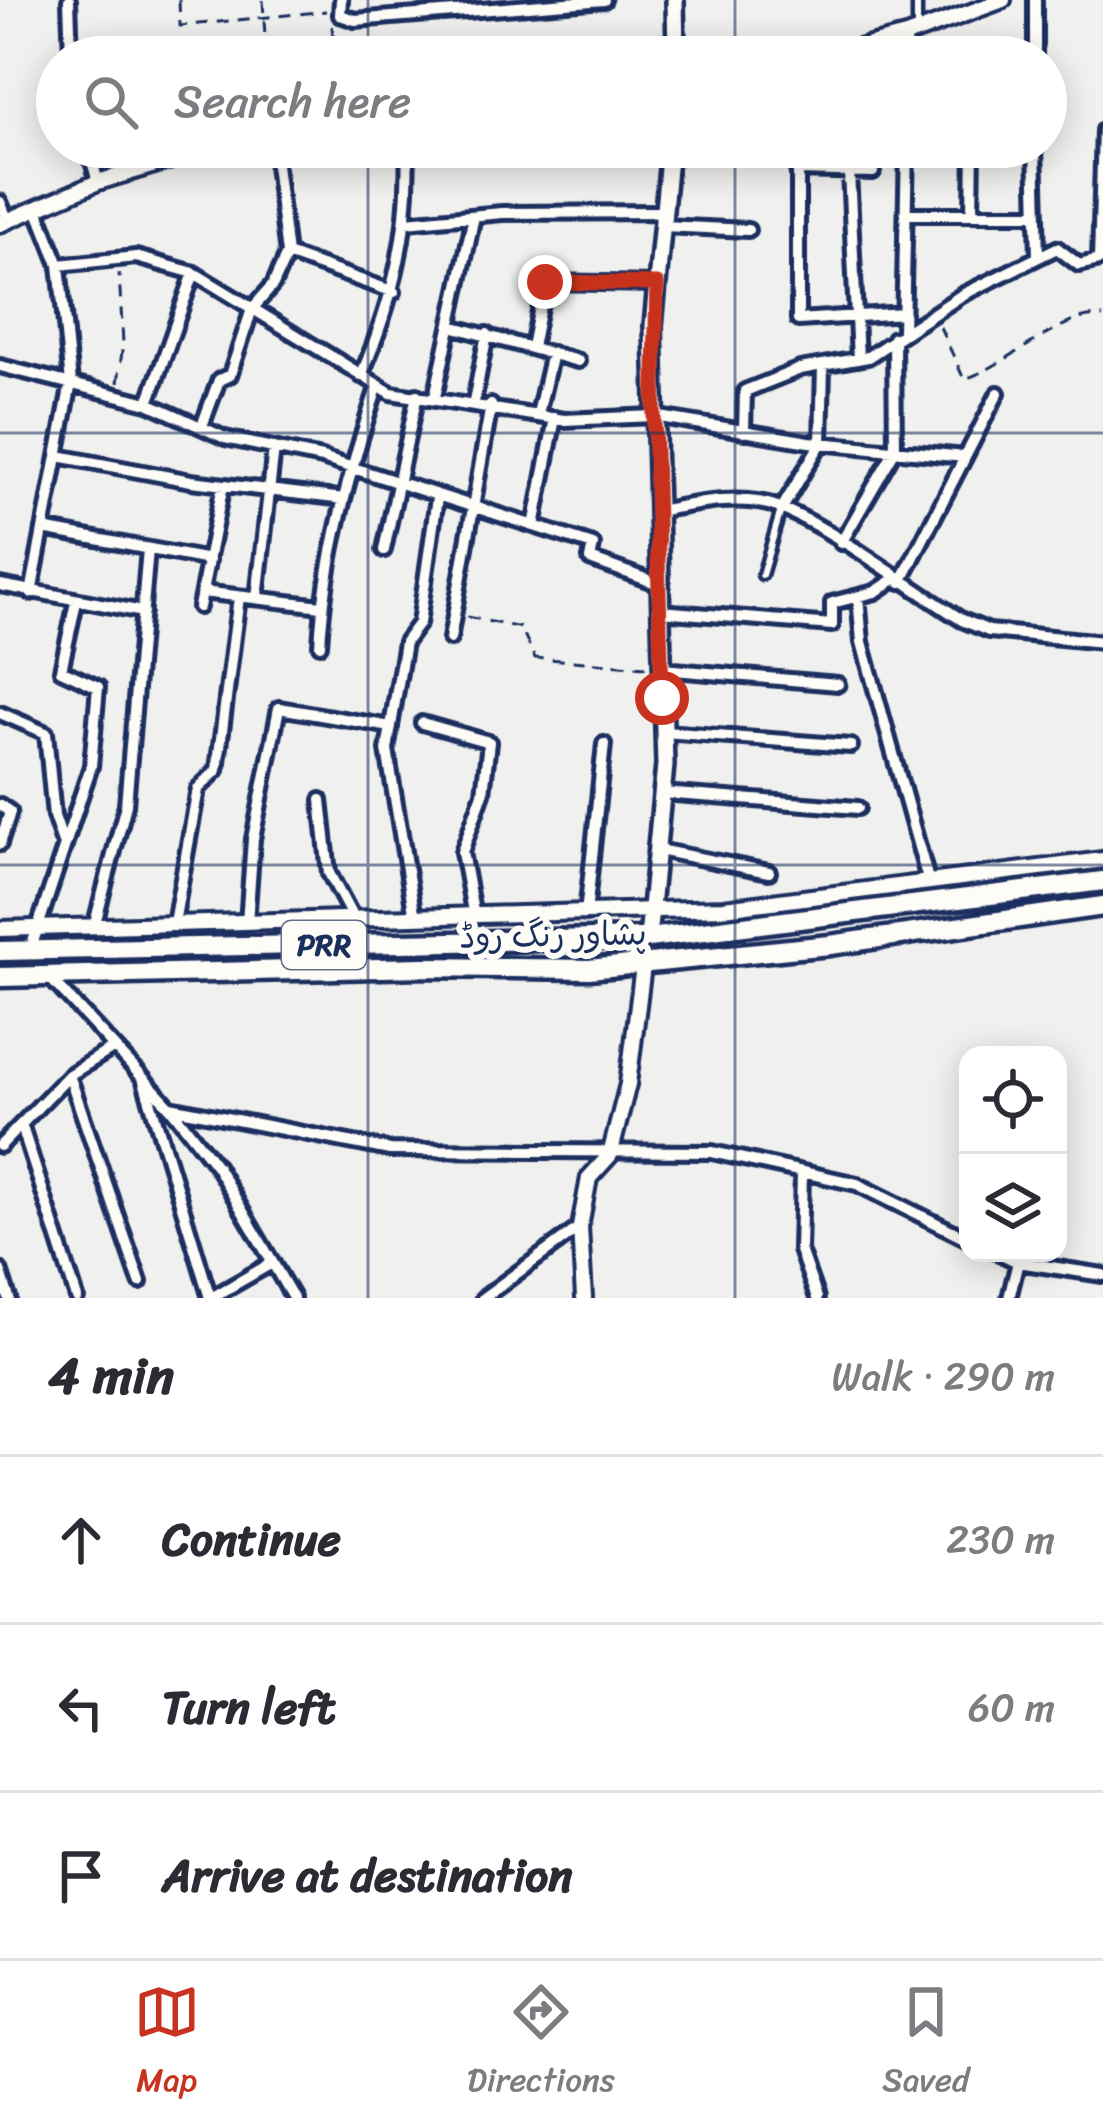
<!DOCTYPE html>
<html lang="en">
<head>
<meta charset="utf-8">
<style>
	:root { --surface:#fff; --page:#f2f2f3; --text:#2b2b33; --muted:#7c7c81; --line:#e1e1e2; --accent:#c8321e }
	body { margin:0; font-family:Sriracha,"Playpen Sans Arabic",sans-serif; background:var(--page); color:var(--text) }
	.controls { position:absolute; right:36px; bottom:36px; display:grid; overflow:hidden; border-radius:24px; box-shadow:0 6px 30px #0003 }
	.controls button { width:108px; height:108px; display:grid; place-items:center; padding:0; border:0; border-bottom:3px solid var(--line); background:var(--surface); color:var(--text); font:60px sans-serif }
	.stop { position:absolute; width:36px; height:36px; margin:-27px; border:9px solid #c8321e; border-radius:50%; background:#fff }
	.stop.end { background:#c8321e; border-color:#fff; box-shadow:0 3px 12px #0008 }
	.list { margin:0; padding:0; list-style:none }
	h2 { display:flex; justify-content:space-between; align-items:center; height:156px; margin:0; padding:0 48px; font-size:51px }
	h2 small { font-size:39px; font-weight:400; color:var(--muted) }
	.list li { display:grid; grid-template-columns:78px 1fr auto; gap:36px; align-items:center; box-sizing:border-box; height:168px; padding:0 48px; border-top:3px solid var(--line) }
	.list b { display:block; font-size:45px; white-space:nowrap }
	.list em { font-size:39px; font-style:normal; color:var(--muted) }
	.icon { flex:none; width:66px; height:66px; fill:none; stroke:currentColor; stroke-width:2; stroke-linecap:round; stroke-linejoin:round }
	.map { position:relative; flex:none; width:1103px; height:1298px; overflow:hidden }
	.search { position:absolute; background:var(--surface); box-shadow:0 6px 30px #0003; left:36px; right:36px; top:36px; height:132px; display:flex; align-items:center; gap:30px; box-sizing:border-box; padding:0 42px; border-radius:66px; color:var(--muted); font-size:45px }
	.sheet { height:660px; background:var(--surface) }
	nav { display:flex; justify-content:space-around; align-items:center; box-sizing:border-box; height:168px; border-top:3px solid var(--line); background:var(--surface); font-size:33px; color:var(--muted) }
	nav a { display:grid; justify-items:center; gap:6px }
	nav .on { color:var(--accent) }
	.map>svg:first-child { display:block }
	.lines { fill:none; stroke-linecap:round; stroke-linejoin:round }
	.service-casing { stroke:#1b2f5e; stroke-width:15 }
	.minor-casing { stroke:#1b2f5e; stroke-width:20 }
	.tertiary-casing { stroke:#1b2f5e; stroke-width:22 }
	.secondary-casing { stroke:#1b2f5e; stroke-width:24 }
	.trunk-casing { stroke:#1b2f5e; stroke-width:27 }
	.path { stroke:#1b2f5e; stroke-width:3; stroke-dasharray:12 9; stroke-linecap:butt }
	.service { stroke:#fdfcf7; stroke-width:6 }
	.minor { stroke:#fdfcf7; stroke-width:10 }
	.tertiary { stroke:#fdfcf7; stroke-width:14 }
	.secondary { stroke:#fdfcf7; stroke-width:15 }
	.trunk { stroke:#fdfcf7; stroke-width:18 }
	.route { stroke:#c8321e; stroke-width:15 }
	.grid { fill:none; stroke:#1b2f5e; stroke-width:3; stroke-opacity:0.55 }
	.labels { text-anchor:middle; dominant-baseline:central; stroke-width:12; stroke-linejoin:round; paint-order:stroke }
	.shield { fill:#fdfcf7; stroke:#5f6c8c; stroke-width:3 }
	.shield-label { font-size:30px; font-weight:bold; fill:#1b2f5e }
	.street-label { font-size:33px; fill:#1b2f5e; stroke:#fdfcf7 }
</style>
</head>
<body>
<div class="map">
<svg width="1103" height="1298" viewBox="0 0 1103 1298">
	<rect width="100%" height="100%" fill="#f0f0ee"/>
	<filter id="ink" filterUnits="userSpaceOnUse"><feTurbulence type="fractalNoise" baseFrequency=".00833" numOctaves="2"/><feDisplacementMap in="SourceGraphic" scale="24" xChannelSelector="R" yChannelSelector="G"/><feConvolveMatrix kernelMatrix="1 2 1 2 8 2 1 2 1" color-interpolation-filters="sRGB"/></filter>
	<g filter="url(#ink)">
		<g class="lines">
			<defs>
				<path id="service" d="M917,28V0
					M762,575L781,510"/>
				<path id="minor" d="M69,0L71,57
					M341,0L340,15L355,20L604,0
					M1035,0V57
					M906,36L907,57
					M88,147L98,182
					M798,147V320L904,313
					M1035,147L1038,257
					M797,170L873,172
					M849,171L858,359
					M0,202L8,221
					M906,214H1035
					M972,214L973,147
					M406,222L502,213L663,212
					M663,226L748,230
					M287,254L394,292
					M1099,260L1103,130
					M59,265L136,257L194,273L391,393L564,420L654,416L809,442L965,457
					M451,326L578,361
					M903,332L907,147
					M532,347L545,282L657,284
					M0,366L148,403L225,438L322,458L593,545L590,559L659,584
					M361,376C393,300 411,229 407,147
					M435,397L474,216
					M474,402L487,334
					M148,403L194,273
					M538,414L552,353
					M202,426L219,380L230,375L252,309L273,285L287,254L274,148
					M744,432L745,391L800,369L868,357L962,295L1057,248L1079,265L1103,259
					M58,456L191,481L344,499
					M781,510L821,443L823,367
					M656,511C693,505 732,495 768,504C820,518 912,589 962,620L989,631L1103,642
					M534,526L555,418
					M43,529L209,560
					M841,543L895,450L894,338
					M384,550L417,395
					M901,582L998,393
					M0,585L143,612
					M202,592L322,606
					M31,593L71,383L59,265L37,209
					M858,597L862,642L929,883
					M257,598L274,448
					M199,607L223,485
					M660,611L832,625V603L875,592L895,579
					M450,639L491,405
					M320,645C325,556 350,469 378,385
					M662,669L838,684
					M0,713L46,733L54,816L62,840
					M422,723L489,742L483,793L462,852L474,917
					M664,732L851,746
					M662,793L858,808
					M321,800L329,873L354,920
					M0,805L10,812L0,844
					M658,850L769,872
					M586,914L604,744
					M415,918L387,750L405,642L419,623L437,498
					M174,923L198,789L217,770L239,597
					M247,923L253,839L279,708L391,727
					M94,927L126,805L148,549
					M30,951L91,766L98,687L61,670L76,602
					M51,979L170,1107L390,1150L712,1152L857,1184L968,1239
					M69,1075L140,1282
					M144,1081L210,1298
					M170,1107L217,1167L293,1298
					M22,1127L77,1298
					M0,1146L69,1075L113,1048
					M802,1174L800,1250L817,1298
					M999,1253L1018,1262L1103,1275
					M0,1270L9,1298
					M211,1298L272,1263
					M483,1298L580,1227
					M1009,1298L1018,1262"/>
				<path id="tertiary" d="M823,57L906,36L1003,0
					M0,224L98,182L198,152L301,147
					M0,929L724,908L1103,860
					M584,1298L580,1227L589,1178L610,1155L628,1084L643,966"/>
				<path id="secondary" d="M675,0L676,57
					M648,938L665,765L653,326L670,147"/>
				<path id="trunk" d="M0,951L648,938L1103,881
					M0,977L424,967L589,969L830,945L1103,906"/>
			</defs>
			<use href="#service" class="service-casing"/>
			<use href="#minor" class="minor-casing"/>
			<use href="#tertiary" class="tertiary-casing"/>
			<use href="#secondary" class="secondary-casing"/>
			<use href="#trunk" class="trunk-casing"/>
			<path class="path" d="M179,0L180,26L326,11
				M263,0L266,57
				M332,26L335,57
				M196,57L266,50
				M940,327L964,379C1004,368 1067,309 1103,317
				M118,383L123,343L119,273
				M467,617L521,628L535,658L646,667"/>
			<use href="#service" class="service"/>
			<use href="#minor" class="minor"/>
			<use href="#tertiary" class="tertiary"/>
			<use href="#secondary" class="secondary"/>
			<use href="#trunk" class="trunk"/>
		</g>
	</g>
	<g class="lines" filter="url(#ink)">
		<path class="route" d="M545,282L657,284L654,416L662,698"/>
	</g>
	<path class="grid" d="M368,0V57M735,0V57M368,147V1298M735,147V1298M0,433H1103M0,865H1103"/>
	<g class="labels">
		<rect class="shield" x="282" y="921" width="84" height="48" rx="9"/>
		<g class="shield-label">
			<text x="324" y="945">PRR</text>
		</g>
		<g class="street-label">
			<text transform="translate(553 935) rotate(-1)">پشاور رنگ روڈ</text>
		</g>
	</g>
</svg>
<div class="controls">
<button><svg class="icon" aria-label="locate" viewBox="0 0 24 24"><circle cx="12" cy="12" r="6"/><path d="M12 2v4M12 18v4M2 12h4M18 12h4"/></svg></button>
<button><svg class="icon" aria-label="layers" viewBox="0 0 24 24"><path d="M12 4l9 5-9 5-9-5zM3 14l9 5 9-5"/></svg></button>
</div>
<div class="stop" style="left:662px;top:698px"></div>
<div class="stop end" style="left:545px;top:282px"></div>
<div class="search"><svg class="icon" aria-label="search" viewBox="0 0 24 24"><circle cx="10" cy="10" r="6"/><path d="M15 15l6 6"/></svg>Search here</div>
</div>
<section class="sheet">
<h2>4 min<small>Walk · 290 m</small></h2>
<ul class="list">
<li><svg class="icon" aria-label="ahead" viewBox="0 0 24 24"><path d="M12 20V5M6 11l6-6 6 6"/></svg><div><b>Continue</b></div><em>230 m</em></li>
<li><svg class="icon" aria-label="left" viewBox="0 0 24 24"><path d="M17 20v-9H6M10 6l-5 5 5 5"/></svg><div><b>Turn left</b></div><em>60 m</em></li>
<li><svg class="icon" aria-label="arrive" viewBox="0 0 24 24"><path d="M6 21V4h12l-3 4 3 4H6"/></svg><div><b>Arrive at destination</b></div></li>
</ul>
</section>
<nav>
<a class="on"><svg class="icon" aria-label="map" viewBox="0 0 24 24"><path d="M3 6l6-2 6 2 6-2v14l-6 2-6-2-6 2zM9 4v14M15 6v14"/></svg>Map</a>
<a><svg class="icon" aria-label="directions" viewBox="0 0 24 24"><path d="M12 3l9 9-9 9-9-9zM9 14v-3h6M13 9l2 2-2 2"/></svg>Directions</a>
<a><svg class="icon" aria-label="saved" viewBox="0 0 24 24"><path d="M7 4h10v16l-5-4-5 4z"/></svg>Saved</a>
</nav>
</body>
</html>
